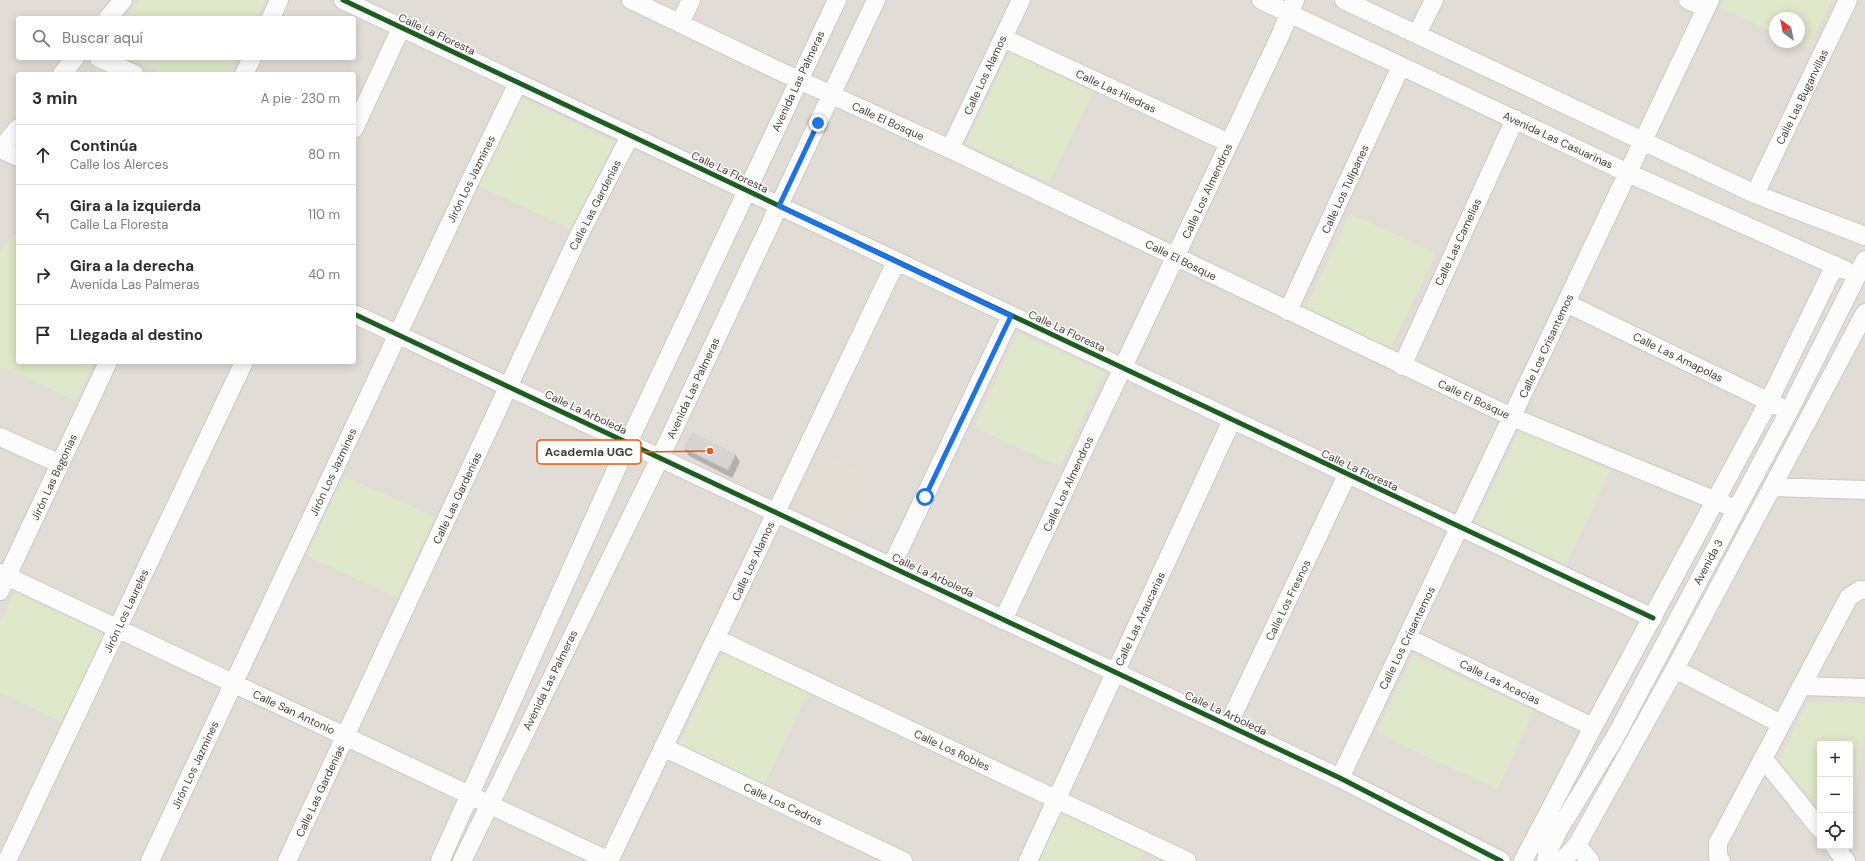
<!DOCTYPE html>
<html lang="es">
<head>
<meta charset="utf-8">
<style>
	:root { --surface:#fff; --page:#f2f2f3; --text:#2b2b33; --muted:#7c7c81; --line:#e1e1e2 }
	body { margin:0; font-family:"DM Sans",sans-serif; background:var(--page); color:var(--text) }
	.controls { position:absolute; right:12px; bottom:12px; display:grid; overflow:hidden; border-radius:4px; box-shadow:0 2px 10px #0003 }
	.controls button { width:36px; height:36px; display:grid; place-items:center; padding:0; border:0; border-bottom:1px solid var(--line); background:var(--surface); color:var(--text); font:20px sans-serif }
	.compass { position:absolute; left:1769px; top:12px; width:36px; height:36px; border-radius:50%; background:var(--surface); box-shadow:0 2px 10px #0003; rotate:328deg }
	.stop { position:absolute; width:12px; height:12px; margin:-9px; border:3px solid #1a73e8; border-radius:50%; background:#fff }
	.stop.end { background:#1a73e8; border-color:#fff; box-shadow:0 1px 4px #0008 }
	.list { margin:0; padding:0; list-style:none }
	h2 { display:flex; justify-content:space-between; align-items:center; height:52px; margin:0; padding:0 16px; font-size:17px }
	h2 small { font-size:13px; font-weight:400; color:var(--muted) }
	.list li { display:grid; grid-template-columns:26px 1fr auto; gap:12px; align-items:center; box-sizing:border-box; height:60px; padding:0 16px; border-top:1px solid var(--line) }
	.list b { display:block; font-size:15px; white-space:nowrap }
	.list p { margin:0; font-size:13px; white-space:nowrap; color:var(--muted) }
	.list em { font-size:13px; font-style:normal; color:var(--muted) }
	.icon { flex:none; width:22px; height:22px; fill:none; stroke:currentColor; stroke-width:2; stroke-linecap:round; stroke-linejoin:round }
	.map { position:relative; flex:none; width:1865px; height:861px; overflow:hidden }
	.search { position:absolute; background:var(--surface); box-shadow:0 2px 10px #0003; left:16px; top:16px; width:340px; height:44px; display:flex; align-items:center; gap:10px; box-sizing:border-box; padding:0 14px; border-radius:4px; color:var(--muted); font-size:15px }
	.panel { position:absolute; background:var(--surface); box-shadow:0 2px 10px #0003; left:16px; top:72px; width:340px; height:292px; border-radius:4px }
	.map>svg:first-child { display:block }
	.residential { fill:#e2dcd6; fill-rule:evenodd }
	.education { fill:#e4ddd4 }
	.green { fill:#dfe7ca }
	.shadow { fill:#0003 }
	.building { fill:#d8d4d1 }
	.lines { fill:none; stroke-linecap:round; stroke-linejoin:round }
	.minor-casing { stroke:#cbc8c4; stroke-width:20 }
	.minor { stroke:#fcfcfc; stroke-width:18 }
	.cycleway-casing { stroke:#fff; stroke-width:8 }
	.cycleway { stroke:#1b5e20; stroke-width:5 }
	.route { stroke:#1a73e8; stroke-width:5 }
	.labels { text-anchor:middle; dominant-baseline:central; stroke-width:3; stroke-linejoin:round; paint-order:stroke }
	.street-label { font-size:11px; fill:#433c35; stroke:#fff }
	.leader { fill:none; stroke:#e8590c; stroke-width:1.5 }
	.callout-dot { fill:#e8590c; stroke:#fff; stroke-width:1.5 }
	.callout { fill:#fff; stroke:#e8590c; stroke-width:1.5 }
	.callout-label { font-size:12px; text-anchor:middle; font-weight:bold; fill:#433c35 }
</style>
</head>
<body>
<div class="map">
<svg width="1865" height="861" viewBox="0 0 1865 861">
	<rect width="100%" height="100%" fill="#eeebe8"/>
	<path class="residential" d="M0,0H1865V861H0ZM18,18H354V58H18ZM1775,18H1799V42H1775ZM18,74H354V362H18ZM1820,744H1850V846H1820Z"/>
	<path class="education" d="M823,454L870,475L844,532L797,510Z"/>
	<path class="green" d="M140,0H265L256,18H125Z
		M1724,0H1831L1809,48L1795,42H1799V18H1775V33L1720,7Z
		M1010,52L1093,92L1049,183L966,143Z
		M128,58H237L230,74H163Z
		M519,97L614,142L572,230L477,185Z
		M1350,214L1436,253L1391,348L1306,308Z
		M18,230V362H94L75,400L0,366V251Z
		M1018,333L1104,372L1060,467L974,427Z
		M1520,429L1610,471L1566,565L1475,523Z
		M344,476L435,517L397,598L307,556Z
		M14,592L107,635L65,723L0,693V622Z
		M724,650L809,689L765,784L679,744Z
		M1413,655L1534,711L1497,789L1376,733Z
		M1808,702L1865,703V736L1854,799L1850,803V744H1820V807L1778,760Z
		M1059,812L1145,852L1141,861H1036Z"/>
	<path class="shadow" d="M684,448L735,454L740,462L732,478L689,456Z"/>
	<path class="building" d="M692,432L736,454L728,470L683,448Z"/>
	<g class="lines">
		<defs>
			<path id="minor" d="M343,0L1653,618
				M631,0L777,70L950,149L1512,417L1736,509
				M1261,0L1628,173L1845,270
				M1344,0L1755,194L1865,236
				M1688,0L1706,8
				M108,18L123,0
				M271,18L279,0
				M680,23L691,0
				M1417,34L1434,0
				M1003,38L1229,143
				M99,58L134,74
				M62,74L75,58
				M244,74L252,58
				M354,129L401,28
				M0,149L18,157
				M950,149L1021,0
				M0,150L18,128
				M1755,194L1848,0
				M1566,303L1780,407
				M1288,311L1401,66
				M354,314L1340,778L1501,861
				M1402,366L1515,119
				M0,437L60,464
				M1773,487L1865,490
				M891,567L1011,316
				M0,573L609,861
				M0,591L108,362
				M1003,620L1280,36L1295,0
				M1408,638L1593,727
				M717,639L1187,861
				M1675,669L1781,724
				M1801,686L1865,688
				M1228,725L1347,475
				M663,747L903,861
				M1763,758L1820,829
				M1340,778L1710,0
				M1577,845L1590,861
				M1834,846L1846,861
				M7,861L244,362
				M150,861L469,183L518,83
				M287,861L579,235L630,136
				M440,861L628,443L837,0
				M462,861L660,458L876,0
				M609,861L896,262
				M1028,861L1232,420
				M1523,861L1593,727L1769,401L1835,265
				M1546,861L1547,854L1558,831L1614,739L1789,411L1865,260
				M1562,861L1577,845L1675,669L1865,313
				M1721,861L1718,857V843L1849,597L1860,590H1865"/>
		</defs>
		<use href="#minor" class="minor-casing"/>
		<use href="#minor" class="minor"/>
		<defs>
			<path id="cycleway" d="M343,0L1653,618
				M354,314L1340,778L1501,861"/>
		</defs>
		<use href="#cycleway" class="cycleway-casing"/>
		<use href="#cycleway" class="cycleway"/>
	</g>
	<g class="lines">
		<path class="route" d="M818,123L779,206L1011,316L925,497"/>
	</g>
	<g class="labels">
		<g class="street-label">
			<text transform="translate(437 34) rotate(25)">Calle La Floresta</text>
			<text transform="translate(985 75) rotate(-65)">Calle Los Alamos</text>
			<text transform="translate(798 81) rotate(-65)">Avenida Las Palmeras</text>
			<text transform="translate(1116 91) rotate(25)">Calle Las Hiedras</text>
			<text transform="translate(1802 97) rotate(-64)">Calle Las Buganvillas</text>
			<text transform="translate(888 121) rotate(24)">Calle El Bosque</text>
			<text transform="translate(1558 140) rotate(25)">Avenida Las Casuarinas</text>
			<text transform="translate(730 172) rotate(25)">Calle La Floresta</text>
			<text transform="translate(471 179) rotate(-64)">Jirón Los Jazmines</text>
			<text transform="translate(1345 189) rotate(-65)">Calle Los Tulipanes</text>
			<text transform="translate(1207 191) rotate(-65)">Calle Los Almendros</text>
			<text transform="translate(595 205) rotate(-63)">Calle Las Gardenias</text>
			<text transform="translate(1458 242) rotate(-65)">Calle Las Camelias</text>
			<text transform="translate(1181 260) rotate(26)">Calle El Bosque</text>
			<text transform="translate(1067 331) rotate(25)">Calle La Floresta</text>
			<text transform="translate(1546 346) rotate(-65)">Calle Los Crisantemos</text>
			<text transform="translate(1678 357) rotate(26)">Calle Las Amapolas</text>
			<text transform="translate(693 388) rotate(-65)">Avenida Las Palmeras</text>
			<text transform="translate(1474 399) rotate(25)">Calle El Bosque</text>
			<text transform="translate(586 412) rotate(25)">Calle La Arboleda</text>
			<text transform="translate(1360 470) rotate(25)">Calle La Floresta</text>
			<text transform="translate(333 472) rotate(-65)">Jirón Los Jazmines</text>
			<text transform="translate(54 477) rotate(-65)">Jirón Las Begonias</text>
			<text transform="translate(1068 484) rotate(-65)">Calle Los Almendros</text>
			<text transform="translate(457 498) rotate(-65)">Calle Las Gardenias</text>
			<text transform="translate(753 561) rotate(-65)">Calle Los Alamos</text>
			<text transform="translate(1708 562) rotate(-62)">Avenida 3</text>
			<text transform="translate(933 575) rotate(25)">Calle La Arboleda</text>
			<text transform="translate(1288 600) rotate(-64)">Calle Los Fresnos</text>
			<text transform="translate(126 611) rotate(-65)">Jirón Los Laureles</text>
			<text transform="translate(1140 619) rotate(-65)">Calle Las Araucarias</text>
			<text transform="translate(1407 638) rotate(-64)">Calle Los Crisantemos</text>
			<text transform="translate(550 680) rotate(-64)">Avenida Las Palmeras</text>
			<text transform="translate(1500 682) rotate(26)">Calle Las Acacias</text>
			<text transform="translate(294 712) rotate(25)">Calle San Antonio</text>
			<text transform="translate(1226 713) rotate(25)">Calle La Arboleda</text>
			<text transform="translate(952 750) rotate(25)">Calle Los Robles</text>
			<text transform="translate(195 765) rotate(-65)">Jirón Los Jazmines</text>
			<text transform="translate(320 791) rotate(-65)">Calle Las Gardenias</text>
			<text transform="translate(783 804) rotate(25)">Calle Los Cedros</text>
		</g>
	</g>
	<path class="leader" d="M710 451L641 452"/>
	<circle class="callout-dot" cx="710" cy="451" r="4"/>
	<rect class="callout" x="537" y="440" width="104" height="24" rx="4"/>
	<g class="callout-label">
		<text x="589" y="456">Academia UGC</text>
	</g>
</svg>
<div class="controls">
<button>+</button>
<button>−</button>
<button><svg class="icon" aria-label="locate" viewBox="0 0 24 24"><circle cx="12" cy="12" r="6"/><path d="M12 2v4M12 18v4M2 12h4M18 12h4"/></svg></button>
</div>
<svg class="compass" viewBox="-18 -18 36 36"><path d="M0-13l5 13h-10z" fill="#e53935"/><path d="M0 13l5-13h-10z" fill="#7c7c81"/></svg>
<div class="stop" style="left:925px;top:497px"></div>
<div class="stop end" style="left:818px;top:123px"></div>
<div class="search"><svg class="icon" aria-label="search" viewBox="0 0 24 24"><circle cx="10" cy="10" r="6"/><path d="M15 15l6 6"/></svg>Buscar aquí</div>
<section class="panel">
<h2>3 min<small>A pie · 230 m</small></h2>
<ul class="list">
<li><svg class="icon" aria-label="ahead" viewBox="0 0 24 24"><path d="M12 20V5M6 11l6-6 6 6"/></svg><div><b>Continúa</b><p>Calle los Alerces</p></div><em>80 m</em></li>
<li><svg class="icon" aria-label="left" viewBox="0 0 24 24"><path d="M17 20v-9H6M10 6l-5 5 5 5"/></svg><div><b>Gira a la izquierda</b><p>Calle La Floresta</p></div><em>110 m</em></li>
<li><svg class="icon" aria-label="right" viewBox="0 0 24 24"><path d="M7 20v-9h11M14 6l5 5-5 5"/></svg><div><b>Gira a la derecha</b><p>Avenida Las Palmeras</p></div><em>40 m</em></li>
<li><svg class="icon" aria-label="arrive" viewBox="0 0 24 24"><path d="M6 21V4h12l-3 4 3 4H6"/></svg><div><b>Llegada al destino</b></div></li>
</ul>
</section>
</div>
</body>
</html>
